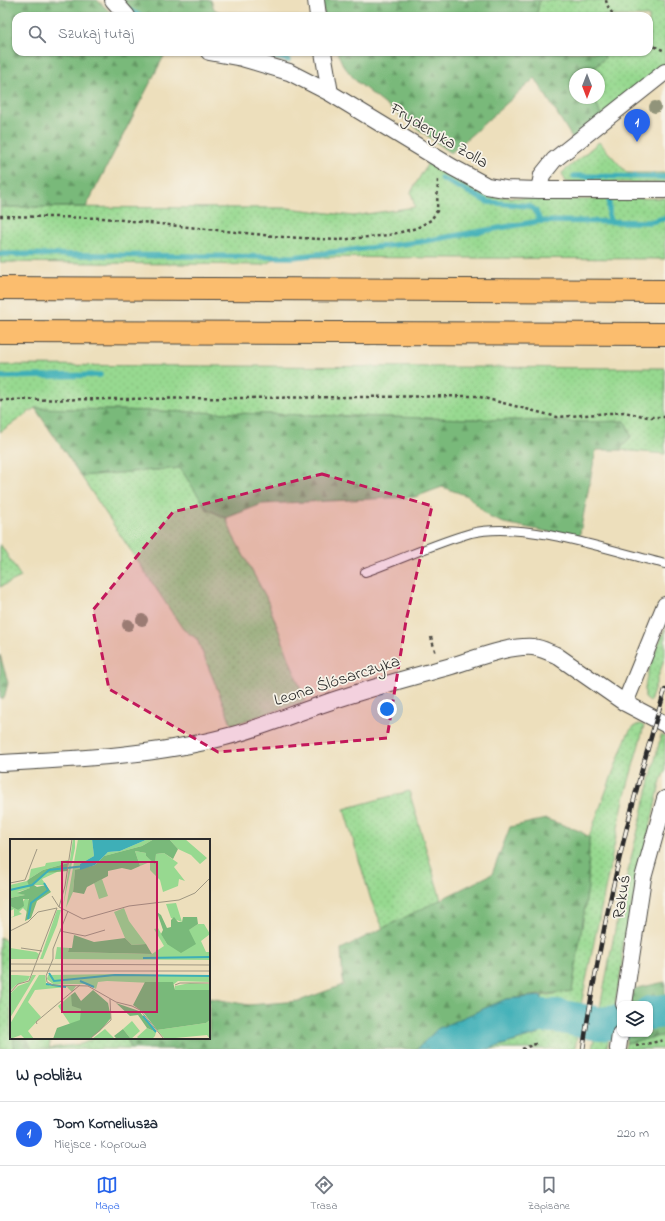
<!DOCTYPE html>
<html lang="pl">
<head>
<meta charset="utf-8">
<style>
	:root { --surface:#fff; --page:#f2f2f3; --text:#1f2937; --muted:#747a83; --line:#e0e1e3; --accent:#2563eb }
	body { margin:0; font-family:"Indie Flower",sans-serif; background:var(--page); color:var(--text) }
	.controls { position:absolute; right:12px; bottom:12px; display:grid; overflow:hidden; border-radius:8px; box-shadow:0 1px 3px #0004 }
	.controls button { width:36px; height:36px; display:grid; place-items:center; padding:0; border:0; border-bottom:1px solid var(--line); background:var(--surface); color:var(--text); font:20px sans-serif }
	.compass { position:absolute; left:569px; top:68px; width:36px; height:36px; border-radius:50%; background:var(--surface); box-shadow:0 1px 3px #0004; rotate:180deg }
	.you { position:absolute; left:387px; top:709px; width:14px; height:14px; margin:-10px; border:3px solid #fff; border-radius:50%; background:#1a73e8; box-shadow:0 0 0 6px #1a73e833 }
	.badge { display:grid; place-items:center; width:26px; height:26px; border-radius:50%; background:var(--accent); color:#fff; font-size:13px; font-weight:700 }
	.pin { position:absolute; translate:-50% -33px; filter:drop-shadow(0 1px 2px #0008) }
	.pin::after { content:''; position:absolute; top:21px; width:14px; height:12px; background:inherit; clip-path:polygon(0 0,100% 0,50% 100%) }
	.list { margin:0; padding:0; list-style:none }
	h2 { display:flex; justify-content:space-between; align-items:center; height:52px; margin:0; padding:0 16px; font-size:17px }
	h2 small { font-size:13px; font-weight:400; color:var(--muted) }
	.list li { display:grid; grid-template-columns:26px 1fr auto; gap:12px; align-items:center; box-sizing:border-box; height:64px; padding:0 16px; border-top:1px solid var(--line) }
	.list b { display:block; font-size:15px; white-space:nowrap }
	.list p { margin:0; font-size:13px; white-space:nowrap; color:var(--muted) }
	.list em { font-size:13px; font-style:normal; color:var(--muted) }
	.icon { flex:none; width:22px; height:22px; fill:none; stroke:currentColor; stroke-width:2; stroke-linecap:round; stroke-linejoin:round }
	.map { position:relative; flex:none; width:665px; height:1049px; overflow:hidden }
	.search { position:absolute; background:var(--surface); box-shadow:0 1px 3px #0004; left:12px; right:12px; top:12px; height:44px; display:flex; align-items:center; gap:10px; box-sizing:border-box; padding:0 14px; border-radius:12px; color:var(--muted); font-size:15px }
	.sheet { height:116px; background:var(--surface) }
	nav { display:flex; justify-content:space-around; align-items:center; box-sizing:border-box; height:56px; border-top:1px solid var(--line); background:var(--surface); font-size:11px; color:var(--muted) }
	nav a { display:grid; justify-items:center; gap:2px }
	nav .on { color:var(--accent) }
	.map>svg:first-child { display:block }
	.grass { fill:url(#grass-dots); stroke:#61825e }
	.forest { fill:url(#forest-firs); stroke:#527252 }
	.water { fill:url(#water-waves); stroke:#346d71 }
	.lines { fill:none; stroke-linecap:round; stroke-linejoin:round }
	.stream { stroke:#3eafb7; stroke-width:5.5 }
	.river { stroke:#3eafb7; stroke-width:34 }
	.service-casing { stroke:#484641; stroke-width:10 }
	.minor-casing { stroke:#484641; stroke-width:18 }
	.motorway-casing { stroke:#484641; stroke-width:24 }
	.path { stroke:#484641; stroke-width:2.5; stroke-dasharray:3 3; stroke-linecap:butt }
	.service { stroke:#fff; stroke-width:8 }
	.minor { stroke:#fff; stroke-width:16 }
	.motorway { stroke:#fbbd6e; stroke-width:22 }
	.rail-casing { stroke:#2b2b2b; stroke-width:4.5 }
	.rail { stroke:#f7f3e8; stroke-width:3; stroke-dasharray:9; stroke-linecap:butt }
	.tree { fill:#91947a }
	.marked { fill:#c2185b; fill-opacity:0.2; stroke:#c2185b; stroke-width:3; stroke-dasharray:8 5; stroke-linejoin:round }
	.labels { text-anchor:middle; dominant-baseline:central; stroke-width:3.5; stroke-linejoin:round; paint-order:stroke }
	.street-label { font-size:17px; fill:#2b2b2b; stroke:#f7f3e8 }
	.inset-river { fill:none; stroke:#3eafb7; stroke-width:2 }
	.inset-road { fill:none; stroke:#9f9782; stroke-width:1 }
	.view { fill:#c2185b; fill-opacity:0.15; stroke:#c2185b; stroke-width:2 }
	.inset-edge { fill:none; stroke:#2b2b2b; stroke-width:2 }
</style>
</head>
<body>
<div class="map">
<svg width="665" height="1049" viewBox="0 0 665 1049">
	<defs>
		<pattern id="grass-dots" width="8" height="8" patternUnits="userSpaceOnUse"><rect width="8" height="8" fill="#97d990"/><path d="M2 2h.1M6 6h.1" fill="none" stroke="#82ba7c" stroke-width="1.8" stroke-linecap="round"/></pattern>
		<pattern id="forest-firs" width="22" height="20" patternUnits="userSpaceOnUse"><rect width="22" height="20" fill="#79b97a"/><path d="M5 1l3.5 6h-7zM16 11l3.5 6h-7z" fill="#639764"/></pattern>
		<pattern id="water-waves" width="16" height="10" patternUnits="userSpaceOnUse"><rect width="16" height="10" fill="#3eafb7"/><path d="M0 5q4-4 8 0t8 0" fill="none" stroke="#348f95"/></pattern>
	</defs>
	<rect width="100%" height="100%" fill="#f7f3e8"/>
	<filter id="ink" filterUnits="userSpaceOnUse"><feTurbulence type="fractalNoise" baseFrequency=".025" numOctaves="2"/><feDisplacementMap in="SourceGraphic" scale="8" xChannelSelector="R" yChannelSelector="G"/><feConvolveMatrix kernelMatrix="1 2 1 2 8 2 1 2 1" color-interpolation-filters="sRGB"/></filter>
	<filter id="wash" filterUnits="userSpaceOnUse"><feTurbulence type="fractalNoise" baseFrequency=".012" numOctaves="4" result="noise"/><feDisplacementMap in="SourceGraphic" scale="16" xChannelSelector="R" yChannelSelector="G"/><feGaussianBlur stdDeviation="0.9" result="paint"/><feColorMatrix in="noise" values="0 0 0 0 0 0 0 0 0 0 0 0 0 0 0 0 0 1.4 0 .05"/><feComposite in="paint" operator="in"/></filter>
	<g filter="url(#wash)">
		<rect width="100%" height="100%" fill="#eddfbc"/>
		<path class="grass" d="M540,0H665V65L601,117L597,104L594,98H599V74H590L592,70L605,58L603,52H649V16H536Z
			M599,142L627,173H665V183L566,182L562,173Z
			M428,163L490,196L559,200L665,198V259L279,257L263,265L0,262V207L288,208L353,216L415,207L411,192Z
			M0,365L665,368V454L620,450L631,436L625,421L587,422L35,408L0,432Z
			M180,468L207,509L226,518L233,536L266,597L305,701L232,725L197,639L183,629L81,476Z
			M0,544L21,577L0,587Z
			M665,628V656L650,702L645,698C643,675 657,650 665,628Z
			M640,724L644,726L624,799L582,1000L575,1049H489L539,1034L542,996L572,991L588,887L589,837L624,743C628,734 630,726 640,724Z
			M661,735L665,737V771L661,780L622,947V966L607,1049H592L620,904Z
			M409,791L441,900L383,928L371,900L344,809Z
			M0,937L11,944V1038H14L13,1049H0Z
			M665,1035V1049H625L626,1043Z
			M20,1038H51L49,1048L82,1044L94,1038H127L131,1049H32L27,1039Z"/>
		<path class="forest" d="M0,0H97L115,16H16V52H166L86,207H0Z
			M121,0H211L214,9L227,16H140L129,10Z
			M322,0H540L536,16H324Z
			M337,52H603L605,58L592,70L590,74H575V98H594L597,104L601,117L573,139L535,78L451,153L387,106L356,81L343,65Z
			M35,408L587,422L625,421L631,436L620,450H596L579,538L504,523L489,517L468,496L442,487L415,497L262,504L226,518L207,509L180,468L81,476Z
			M0,655L8,683L4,698L0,699Z
			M546,819L580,831L589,837L588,887L572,991L506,999L437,1029L417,1049H131L127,1038H209V998L249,1005L299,1001L343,985L341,949L492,874L510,827Z
			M665,982V1035L626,1043L627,1034H650V1004H631L633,989Z
			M14,1038L27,1039L32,1049H13Z"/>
		<path class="water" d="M542,996L539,1034L489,1049H417L437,1029L506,999Z"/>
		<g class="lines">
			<path class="stream" d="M128,10L140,16
				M249,52L288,60
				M574,176L665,177
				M441,178L488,202L529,206L535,210L540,221
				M609,202V222
				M0,254L293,257L419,242L540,221L650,222L665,218
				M0,377L100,375"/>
			<path class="river" d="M650,1013L665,1011
				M445,1049L509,1020L538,1016H557L600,1024L620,1022"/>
		</g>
	</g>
	<g filter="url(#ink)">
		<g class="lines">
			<defs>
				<path id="service" d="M365,572C400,560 435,543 471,533C523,520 612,551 665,564"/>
				<path id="minor" d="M113,0L127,16
					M316,0L318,16
					M209,52L242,58L289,72L330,93L452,167L487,186L505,189L539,190H665
					M323,52L330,93
					M539,190L542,175L554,160L665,72
					M625,703L665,605
					M0,763C75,759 153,756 225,737C258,729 288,716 320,705C362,690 405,679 448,667C472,660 508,645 533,647C541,648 548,652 556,655L625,703L665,724
					M624,1004L643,878L665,799
					M618,1049L620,1034"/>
				<path id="motorway" d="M0,288L665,291
					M0,332L665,334"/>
			</defs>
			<use href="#service" class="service-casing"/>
			<use href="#minor" class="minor-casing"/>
			<use href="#motorway" class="motorway-casing"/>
			<path class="path" d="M606,0L607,5L614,16
				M649,44L665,51
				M0,216L103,218L283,237L338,240L389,235L417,228L431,220L437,211L438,178
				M0,400L476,396L557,417L624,412L648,417H665
				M431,637L436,654
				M636,1046L665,1040
				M522,1049L538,1043"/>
			<use href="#service" class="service"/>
			<use href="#minor" class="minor"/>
			<use href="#motorway" class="motorway"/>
			<defs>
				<path id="rail" d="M583,1049C601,928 629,807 665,690"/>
			</defs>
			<use href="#rail" class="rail-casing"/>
			<use href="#rail" class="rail"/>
		</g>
		<g class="tree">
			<circle cx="655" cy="107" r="6"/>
			<circle cx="142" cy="620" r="6"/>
			<circle cx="128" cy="625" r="6"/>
		</g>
	</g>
	<path class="marked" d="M322,474L432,506L406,621L387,738L218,752L109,689L93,610L173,512Z"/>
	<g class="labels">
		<g class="street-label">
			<text transform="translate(439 136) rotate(31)">Fryderyka Zolla</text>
			<text transform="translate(337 681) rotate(-18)">Leona Ślósarczyka</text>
			<text transform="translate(622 897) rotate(-81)">Rakuś</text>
		</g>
	</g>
	<g transform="translate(10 839)">
		<rect width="200" height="200" fill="#eddfbc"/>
		<path d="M63,0H65V9L53,68ZM68,0H82L84,17L70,25V31H65L63,53L56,69ZM138,0H144L132,7L94,17L98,13L110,12ZM159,0H175L197,19L190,25L181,16L168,10ZM125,12L136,14V17L145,24L146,15L154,14L168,24L164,28L175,42L169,40L168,47L153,53L150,41L140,31V23L130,27ZM58,21V24L33,31L19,40L21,30L35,27L36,24ZM47,31V33L32,40L36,46H24L36,34ZM92,40L98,57L89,60L84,44ZM17,42L21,49L7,53L15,56L0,59V46ZM16,58L20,62L17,73L13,69L9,73L12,75L0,79L4,77V70L0,72V67L8,71ZM166,64L172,83L161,79L156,65ZM114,69L119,82L136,105L122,106L115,99L104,73ZM47,71H51L47,86L33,120H30ZM188,85H194L200,95L191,102L196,113H200V121L45,120L47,108L59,109L58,113L142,115L154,107L144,90L148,89L157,105ZM0,109L26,113L29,115L28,120H0ZM110,135L200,137V143L168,142L164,145L97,142L88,143L86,150L77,145H43L37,140L38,136ZM0,136H7L20,137L18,141L6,146L0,152ZM22,136H26L0,179V155L8,147L19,143ZM29,136H35L36,144L40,147H66L62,153L57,148L25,151L18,163L31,178L18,192L24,200H15L11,196L0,200V185ZM180,144L200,145V151H165V147ZM61,156L63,163L71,170L72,178L70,182L60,185L48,167ZM200,181V200L197,196L155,200L147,191L196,184ZM122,182L130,192L121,200L113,190ZM137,189L146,193L145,197L142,200H129L127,198ZM95,190L105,200H82Z" fill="#97d990"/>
		<path d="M144,0H159L168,10L163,20L154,14L146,15L145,25L136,17V14L125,12L130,27L121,31L112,29L98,32V37L77,48L74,55L63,53L65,31L85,26L94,17L132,7ZM58,24L57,32L36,34L24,46L27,48L36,46L41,53L27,62L21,79L15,82L19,60H13L14,67L8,71L0,67V59L15,56L7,54L20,49L17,42L19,40L33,31ZM147,73L151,76L157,89L161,88V81L164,78L168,83H172L173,78H187L188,85L179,91L186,105L171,114L157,105L151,95L153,91ZM64,96L84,103L115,99L122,106L136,105L142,115L58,113L59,109H62ZM135,143H163L165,151H200V181L196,184L147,191L133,173L123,166ZM83,151L98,164L101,179L90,192L79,200H43L47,189L70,181L71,170L62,167L61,156L65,153L71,162ZM106,164L129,172L146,193L137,189L128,176L120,177ZM113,190L121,200H107L104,197Z" fill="#79b97a"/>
		<path d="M82,0H138L110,12L98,13L85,26L70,31V25L84,17Z" fill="#3eafb7"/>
		<path class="inset-river" d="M0,51L22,46L39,31L75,27M18,80L21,64L38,51L34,44M133,119L200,118M39,134L44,142L105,136L200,137M70,142L84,148M36,145L56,148M133,177L146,193"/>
		<path class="inset-road" d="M0,44L15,41L27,10M42,57L49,68M49,68L73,80L119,67L169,61L185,54L200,39M49,68L55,47L62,0M58,72L43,110V120L36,137L37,143L43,146L78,147L106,163L122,167L130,171L154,200M0,92L18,83L28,73L47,69M50,92L75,97L95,91M11,109L32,112M0,125L200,126M0,132H200M165,146L170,144H200M0,154L8,145L19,142L47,69M27,185L26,183L70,146M80,200L101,181L100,160"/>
		<path class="view" d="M52,23H147V173H52Z"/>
		<rect width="200" height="200" class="inset-edge"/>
	</g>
</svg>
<div class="controls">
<button><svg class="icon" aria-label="layers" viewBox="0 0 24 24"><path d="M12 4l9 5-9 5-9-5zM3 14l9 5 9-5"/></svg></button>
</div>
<svg class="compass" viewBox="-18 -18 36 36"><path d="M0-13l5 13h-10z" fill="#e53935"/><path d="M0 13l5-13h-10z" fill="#747a83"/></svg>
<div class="you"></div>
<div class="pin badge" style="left:637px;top:142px">1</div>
<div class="search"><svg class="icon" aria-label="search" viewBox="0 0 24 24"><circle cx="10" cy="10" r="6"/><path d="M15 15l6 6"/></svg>Szukaj tutaj</div>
</div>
<section class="sheet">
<h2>W pobliżu<small></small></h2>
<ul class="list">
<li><span class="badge">1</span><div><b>Dom Korneliusza</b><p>Miejsce · Koprowa</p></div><em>220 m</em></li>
</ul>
</section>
<nav>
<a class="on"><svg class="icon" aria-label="map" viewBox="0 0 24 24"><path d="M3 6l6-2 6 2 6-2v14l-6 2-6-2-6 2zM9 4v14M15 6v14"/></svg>Mapa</a>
<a><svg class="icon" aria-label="directions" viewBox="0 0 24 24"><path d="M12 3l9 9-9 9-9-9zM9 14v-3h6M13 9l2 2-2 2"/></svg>Trasa</a>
<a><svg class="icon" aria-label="saved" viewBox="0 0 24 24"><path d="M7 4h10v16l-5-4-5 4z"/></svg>Zapisane</a>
</nav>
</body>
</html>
